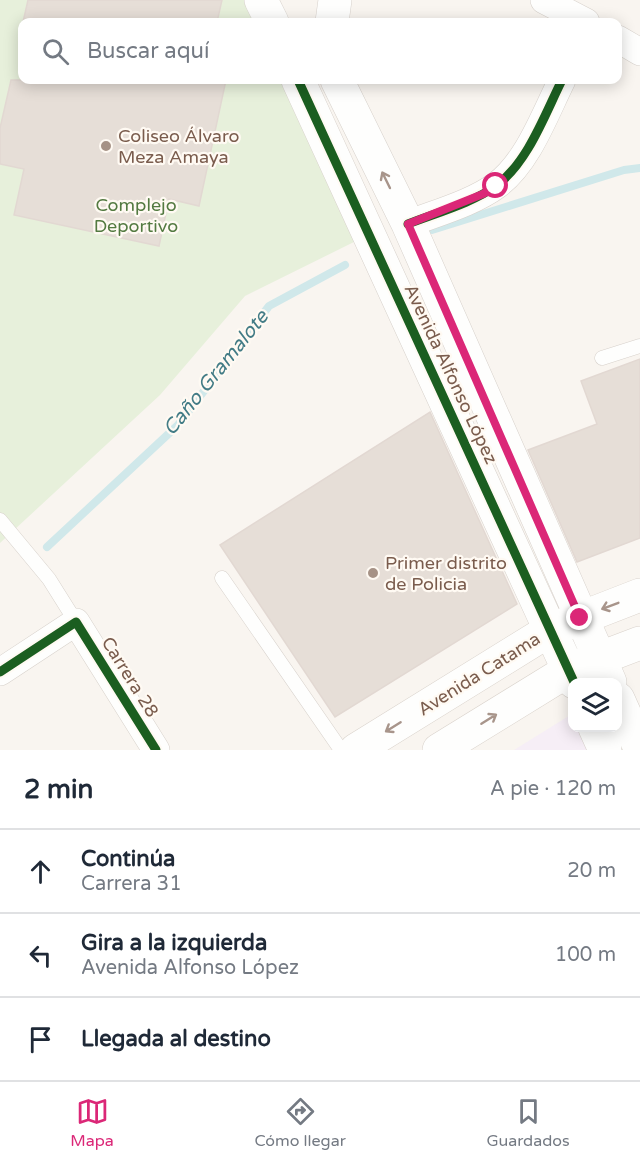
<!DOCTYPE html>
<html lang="es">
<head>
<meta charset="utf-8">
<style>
	:root { --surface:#fff; --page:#f2f2f3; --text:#1f2937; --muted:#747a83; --line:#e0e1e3; --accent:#db2777 }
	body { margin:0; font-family:"Varela Round",sans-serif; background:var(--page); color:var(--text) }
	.controls { position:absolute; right:18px; bottom:18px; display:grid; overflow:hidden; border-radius:12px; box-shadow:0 3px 15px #0003 }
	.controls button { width:54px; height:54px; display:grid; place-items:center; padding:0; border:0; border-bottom:2px solid var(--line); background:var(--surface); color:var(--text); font:30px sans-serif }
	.stop { position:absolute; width:18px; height:18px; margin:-14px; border:4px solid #db2777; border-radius:50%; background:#fff }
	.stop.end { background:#db2777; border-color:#fff; box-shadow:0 2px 6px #0008 }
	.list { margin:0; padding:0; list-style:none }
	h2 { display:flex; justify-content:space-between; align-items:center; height:78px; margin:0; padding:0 24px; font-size:26px }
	h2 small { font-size:20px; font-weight:400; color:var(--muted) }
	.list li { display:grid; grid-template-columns:39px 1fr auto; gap:18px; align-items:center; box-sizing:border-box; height:84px; padding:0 24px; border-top:2px solid var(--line) }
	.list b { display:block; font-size:22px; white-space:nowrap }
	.list p { margin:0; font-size:20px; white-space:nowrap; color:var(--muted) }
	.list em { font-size:20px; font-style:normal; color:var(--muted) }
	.icon { flex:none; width:33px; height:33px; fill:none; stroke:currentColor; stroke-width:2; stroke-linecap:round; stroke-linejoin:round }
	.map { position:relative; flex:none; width:640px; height:750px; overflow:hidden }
	.search { position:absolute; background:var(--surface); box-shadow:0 3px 15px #0003; left:18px; right:18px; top:18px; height:66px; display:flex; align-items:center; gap:15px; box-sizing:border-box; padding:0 21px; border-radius:12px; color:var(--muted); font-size:22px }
	.sheet { height:330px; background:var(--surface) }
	nav { display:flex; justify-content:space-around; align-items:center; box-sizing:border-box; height:84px; border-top:2px solid var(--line); background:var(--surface); font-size:16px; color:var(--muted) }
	nav a { display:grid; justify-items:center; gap:3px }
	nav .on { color:var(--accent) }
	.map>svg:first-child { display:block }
	.education { fill:#f6eef6 }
	.green { fill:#e7f0db }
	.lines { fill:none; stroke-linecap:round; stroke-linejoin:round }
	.stream { stroke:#d0e8ea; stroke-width:8 }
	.building { fill:#e6ded7; stroke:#e2d8d2; stroke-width:1.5 }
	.service-casing { stroke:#d7d1cb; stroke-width:15 }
	.minor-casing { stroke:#d7d1cb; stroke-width:28 }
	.tertiary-casing { stroke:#d7d1cb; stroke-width:34 }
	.secondary-casing { stroke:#d9d2cb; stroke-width:34 }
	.service { stroke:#fefefd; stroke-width:14 }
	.minor { stroke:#fefefd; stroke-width:27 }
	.tertiary { stroke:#fefefd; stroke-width:33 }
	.secondary { stroke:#fefefd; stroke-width:33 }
	.cycleway-casing { stroke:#fffaf3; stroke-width:13 }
	.cycleway { stroke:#1b5e20; stroke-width:9 }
	.oneway { stroke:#a8958b }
	.route { stroke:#db2777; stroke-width:8 }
	.poi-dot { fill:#a69286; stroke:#fffaf3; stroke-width:2 }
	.labels { text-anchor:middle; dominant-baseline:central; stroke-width:4.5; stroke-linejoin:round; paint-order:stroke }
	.poi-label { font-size:18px; fill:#7a5c4d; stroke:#fffaf3; text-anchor:start }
	.park-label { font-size:18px; fill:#537a41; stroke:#fffaf3 }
	.street-label { font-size:18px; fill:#7a5c4d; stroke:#fffaf3 }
	.water-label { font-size:20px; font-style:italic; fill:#437c86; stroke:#fffaf3 }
</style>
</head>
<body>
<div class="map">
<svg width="640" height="750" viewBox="0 0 640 750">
	<rect width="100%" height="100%" fill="#f9f5f0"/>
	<path class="education" d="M572,714V728H579L588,750H514Z"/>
	<path class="green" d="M0,0H244L255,22H22V80H283L362,238L245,296L160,395L0,543Z"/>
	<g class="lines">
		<path class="stream" d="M432,230L624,170L640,168
			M47,547L178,425L269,306L345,265"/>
	</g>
	<path class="building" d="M28,0H222L217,22H23Z
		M11,80H226L199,206L169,199L159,246L14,215L24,169L0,164V128Z
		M640,359V538L577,562L528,450L597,424L581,381Z
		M430,412L517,604L335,717L220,545Z"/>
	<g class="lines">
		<defs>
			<path id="service" d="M602,358L640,346
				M0,520L49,579L76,622
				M222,578L341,750"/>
			<path id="minor" d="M544,0L586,22
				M618,39L640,52
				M408,224C436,213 473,203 497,185C528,162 545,114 562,80
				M0,672L76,622L156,750"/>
			<path id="tertiary" d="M261,0L272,22
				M332,22L335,0
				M298,80L574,682
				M337,80L408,224L610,682
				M618,699L640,748
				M595,728L605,750"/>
			<path id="secondary" d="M356,750L550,630L640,595
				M439,750L569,670L640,643"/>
		</defs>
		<use href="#service" class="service-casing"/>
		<use href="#minor" class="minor-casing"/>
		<use href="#tertiary" class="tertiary-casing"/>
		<use href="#secondary" class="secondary-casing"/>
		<use href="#service" class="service"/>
		<use href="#minor" class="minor"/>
		<use href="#tertiary" class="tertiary"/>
		<use href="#secondary" class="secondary"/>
		<defs>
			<path id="cycleway" d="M298,80L574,682
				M408,224C436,213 473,203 497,185C528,162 545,114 562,80
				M0,672L76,622L156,750"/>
		</defs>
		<use href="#cycleway" class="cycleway-casing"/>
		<use href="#cycleway" class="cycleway"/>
	</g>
	<defs><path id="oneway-shaft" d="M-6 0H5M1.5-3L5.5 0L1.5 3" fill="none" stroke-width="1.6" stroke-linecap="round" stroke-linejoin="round" transform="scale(1.5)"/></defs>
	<g class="oneway">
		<use href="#oneway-shaft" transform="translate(386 180) rotate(-116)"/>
		<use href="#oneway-shaft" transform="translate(610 606) rotate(159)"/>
		<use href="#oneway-shaft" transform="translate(489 719) rotate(-32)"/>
		<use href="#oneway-shaft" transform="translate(393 727) rotate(148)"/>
	</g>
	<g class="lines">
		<path class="route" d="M496,186L483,194L408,224L580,618"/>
	</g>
	<g class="poi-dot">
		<circle cx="106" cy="146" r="6"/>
		<circle cx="373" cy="573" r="6"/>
	</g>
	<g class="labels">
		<g class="poi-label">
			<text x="118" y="136">Coliseo Álvaro<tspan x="118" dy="21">Meza Amaya</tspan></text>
			<text x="385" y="563">Primer distrito<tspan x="385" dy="21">de Policia</tspan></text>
		</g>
		<g class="park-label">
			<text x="136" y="205">Complejo<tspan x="136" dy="21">Deportivo</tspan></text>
		</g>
		<g class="street-label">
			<text transform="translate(451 374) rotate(65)">Avenida Alfonso López</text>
			<text transform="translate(479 674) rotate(-32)">Avenida Catama</text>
			<text transform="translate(130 677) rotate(58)">Carrera 28</text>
		</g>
		<g class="water-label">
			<text transform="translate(216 373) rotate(-51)">Caño Gramalote</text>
		</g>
	</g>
</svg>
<div class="controls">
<button><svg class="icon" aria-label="layers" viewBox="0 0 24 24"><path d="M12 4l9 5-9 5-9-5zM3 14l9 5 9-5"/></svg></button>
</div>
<div class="stop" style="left:496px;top:186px"></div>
<div class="stop end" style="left:580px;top:618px"></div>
<div class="search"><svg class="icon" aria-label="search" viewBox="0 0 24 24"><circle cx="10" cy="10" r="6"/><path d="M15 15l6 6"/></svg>Buscar aquí</div>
</div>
<section class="sheet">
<h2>2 min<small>A pie · 120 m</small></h2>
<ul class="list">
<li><svg class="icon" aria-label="ahead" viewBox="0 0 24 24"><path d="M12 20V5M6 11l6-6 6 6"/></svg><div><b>Continúa</b><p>Carrera 31</p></div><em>20 m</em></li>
<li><svg class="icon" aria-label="left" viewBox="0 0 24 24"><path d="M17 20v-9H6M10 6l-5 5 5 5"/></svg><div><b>Gira a la izquierda</b><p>Avenida Alfonso López</p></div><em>100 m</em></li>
<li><svg class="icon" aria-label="arrive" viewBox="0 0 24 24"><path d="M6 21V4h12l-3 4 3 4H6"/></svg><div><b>Llegada al destino</b></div></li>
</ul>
</section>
<nav>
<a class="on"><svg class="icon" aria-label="map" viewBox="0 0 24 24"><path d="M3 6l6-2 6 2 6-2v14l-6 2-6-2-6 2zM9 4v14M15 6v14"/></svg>Mapa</a>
<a><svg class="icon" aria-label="directions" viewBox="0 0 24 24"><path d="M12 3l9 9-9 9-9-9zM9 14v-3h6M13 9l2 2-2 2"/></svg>Cómo llegar</a>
<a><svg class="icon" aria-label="saved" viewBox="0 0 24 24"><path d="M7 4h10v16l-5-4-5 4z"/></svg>Guardados</a>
</nav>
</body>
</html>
